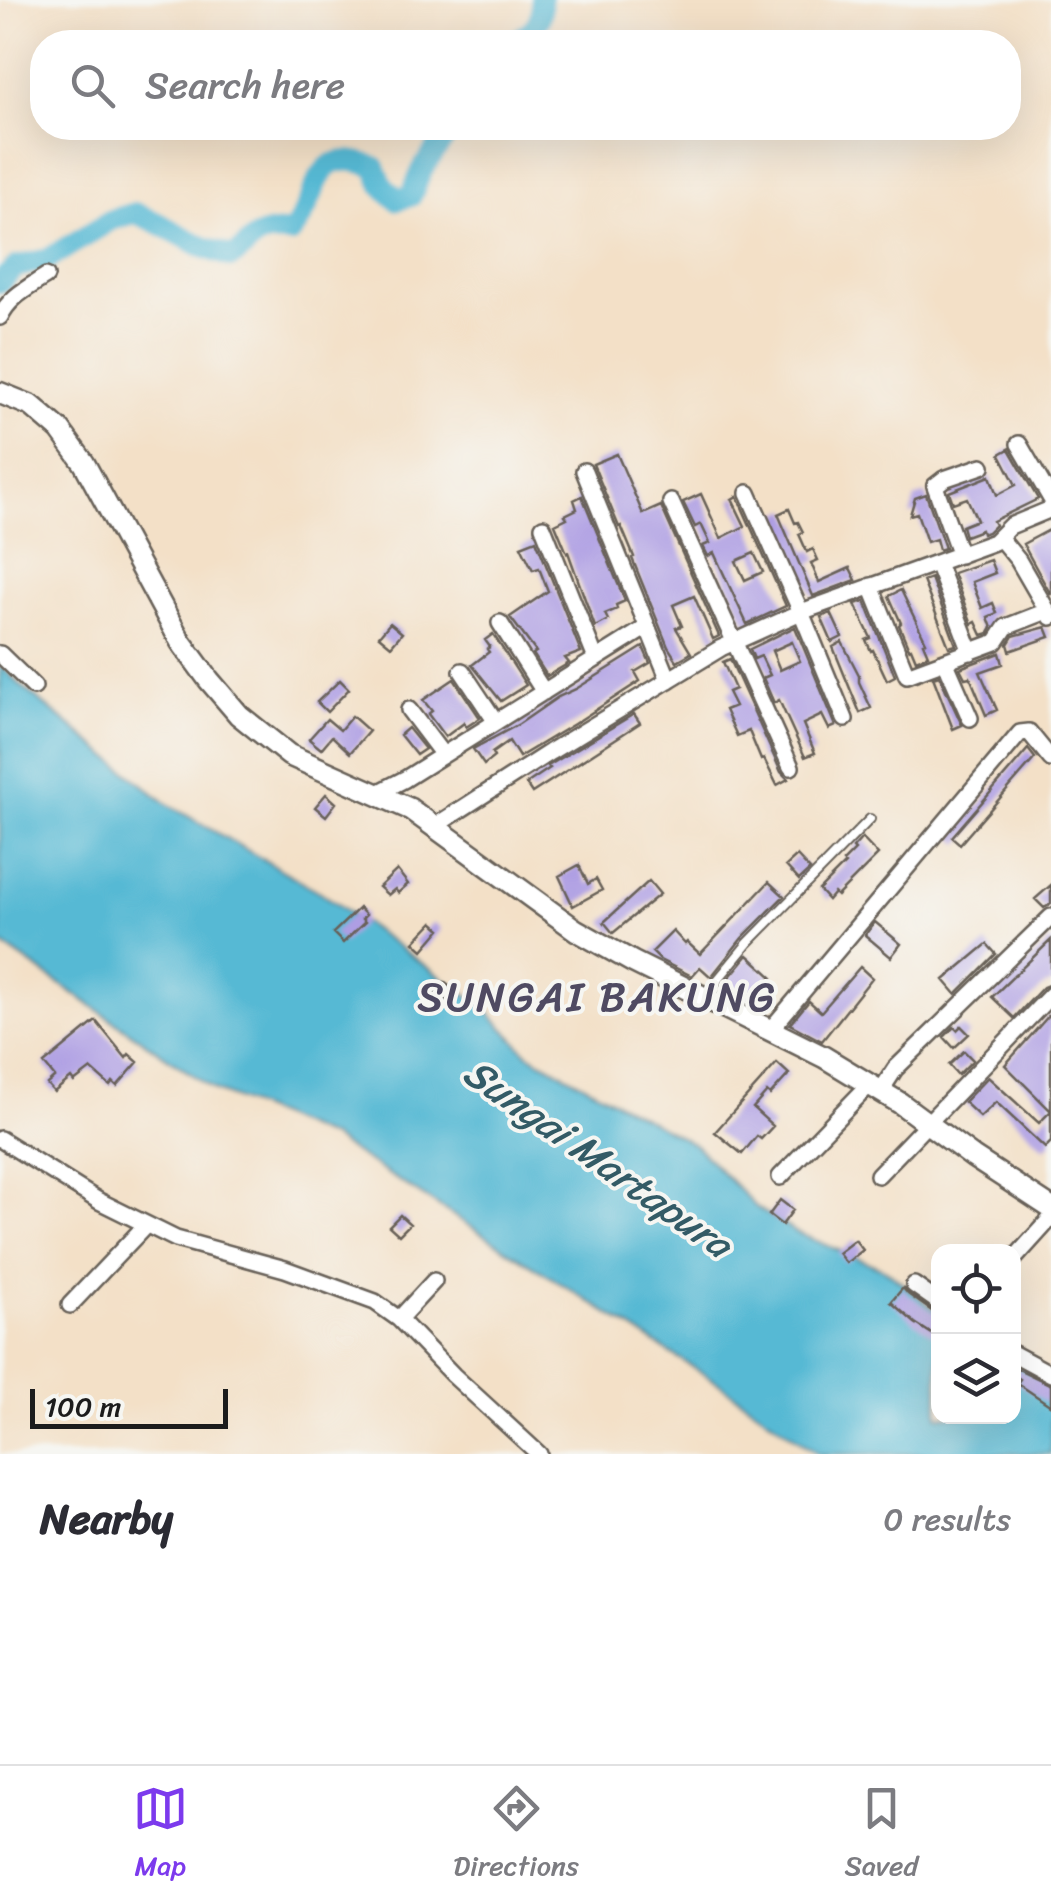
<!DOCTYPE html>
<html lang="en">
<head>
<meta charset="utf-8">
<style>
	:root { --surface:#fff; --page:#f2f2f3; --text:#2b2b33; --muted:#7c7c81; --line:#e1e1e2; --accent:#7c3aed }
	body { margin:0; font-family:Sriracha,sans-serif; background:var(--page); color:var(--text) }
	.controls { position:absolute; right:30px; bottom:30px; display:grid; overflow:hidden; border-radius:20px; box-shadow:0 10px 40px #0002 }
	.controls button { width:90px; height:90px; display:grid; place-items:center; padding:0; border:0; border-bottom:2px solid var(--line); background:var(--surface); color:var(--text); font:50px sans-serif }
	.scale { position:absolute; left:30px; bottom:25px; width:198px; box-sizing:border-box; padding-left:10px; border:5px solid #1c1c1c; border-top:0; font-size:28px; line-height:35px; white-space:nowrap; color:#1c1c1c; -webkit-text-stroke:8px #f6f6f2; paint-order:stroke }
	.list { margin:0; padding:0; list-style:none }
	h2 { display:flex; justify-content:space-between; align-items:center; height:130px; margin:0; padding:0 40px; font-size:42px }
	h2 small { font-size:32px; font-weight:400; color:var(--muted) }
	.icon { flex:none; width:55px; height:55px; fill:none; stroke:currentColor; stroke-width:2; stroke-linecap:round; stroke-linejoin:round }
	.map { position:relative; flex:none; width:1051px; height:1454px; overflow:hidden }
	.search { position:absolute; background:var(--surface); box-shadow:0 10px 40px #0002; left:30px; right:30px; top:30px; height:110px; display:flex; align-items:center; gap:25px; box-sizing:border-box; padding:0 35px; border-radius:40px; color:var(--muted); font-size:38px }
	.sheet { height:310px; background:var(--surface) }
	nav { display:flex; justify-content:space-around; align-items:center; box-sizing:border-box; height:140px; border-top:2px solid var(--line); background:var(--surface); font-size:28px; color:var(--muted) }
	nav a { display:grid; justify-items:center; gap:5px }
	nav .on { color:var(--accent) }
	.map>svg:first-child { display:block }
	.water { fill:#56b9d4; stroke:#396a78; stroke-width:2.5 }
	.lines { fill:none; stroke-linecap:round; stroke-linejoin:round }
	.river { stroke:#56b9d4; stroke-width:22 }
	.building { fill:#ae9ee3; fill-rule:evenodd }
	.lane-casing { stroke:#676158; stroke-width:12 }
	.street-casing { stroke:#676158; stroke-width:20 }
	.secondary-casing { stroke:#676158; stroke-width:25 }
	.lane { stroke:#fff; stroke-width:8 }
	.street { stroke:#fff; stroke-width:15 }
	.secondary { stroke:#fff; stroke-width:20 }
	.labels { text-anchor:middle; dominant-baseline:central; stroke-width:8; stroke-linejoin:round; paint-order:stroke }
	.water-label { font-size:40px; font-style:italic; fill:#335b66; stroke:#f6f6f2 }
	.quarter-label { font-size:42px; letter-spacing:2.5px; fill:#4f4a62; stroke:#f6f6f2 }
</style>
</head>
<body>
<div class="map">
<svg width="1051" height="1454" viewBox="0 0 1051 1454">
	<rect width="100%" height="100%" fill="#f6f6f2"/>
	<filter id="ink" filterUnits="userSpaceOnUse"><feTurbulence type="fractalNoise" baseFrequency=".01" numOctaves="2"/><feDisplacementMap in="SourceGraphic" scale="20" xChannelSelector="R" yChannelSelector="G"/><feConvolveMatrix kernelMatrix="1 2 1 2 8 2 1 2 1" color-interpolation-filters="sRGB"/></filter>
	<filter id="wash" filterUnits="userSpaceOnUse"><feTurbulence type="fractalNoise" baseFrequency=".0048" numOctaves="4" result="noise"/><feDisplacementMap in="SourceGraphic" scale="40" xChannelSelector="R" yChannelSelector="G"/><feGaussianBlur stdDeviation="2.25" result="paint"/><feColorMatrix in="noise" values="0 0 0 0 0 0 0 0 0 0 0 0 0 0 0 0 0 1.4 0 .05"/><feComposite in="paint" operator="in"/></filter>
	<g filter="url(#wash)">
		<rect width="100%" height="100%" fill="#f3e0c7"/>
		<path class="water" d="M0,665L24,688L167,804L323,894L484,1007L528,1054L695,1145L756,1207L795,1232L886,1270L938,1312V1416H1014V1358L1051,1378V1454H819L718,1383L331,1138L216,1091L0,943Z"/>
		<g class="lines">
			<path class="river" d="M516,42C533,29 543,25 541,0
				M0,282L16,267L48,259L111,220L135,213L156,222L203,247L232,257C244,250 244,247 254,239C264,231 278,233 291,233C322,198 309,142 375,167L383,186L397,200L411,196L423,168L451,129L471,128"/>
		</g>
		<g id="blocks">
			<path class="building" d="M1009,449L1038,499L993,521L995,525L988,532L982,534L981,530L965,536L962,526L977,520L967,498L953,503L949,492L990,476L997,495L1016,485L1000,454Z
				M617,454L643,514L661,506L719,636L713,639L694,596L673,605L682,626L676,628L691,653L677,661L668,647L632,558L634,557L621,526L619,527L593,464Z
				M701,494L721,538L745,526L732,499L737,496L786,606L747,624L714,553L708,556L703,546L710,543L701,524L695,527L683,502ZM754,553L763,572L745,580L736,561Z
				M926,494L945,548L939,550L936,539L927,542L917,513L910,515L915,498Z
				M582,496L625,601L616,605L617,609L605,614L608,620L595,627L568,552L567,553L555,524L567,518L565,515L577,509L574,500Z
				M789,509L795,523L798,522L803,532L799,534L807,552L813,549L818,560L811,563L819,582L850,568L856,580L813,596L778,514Z
				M1051,529V595L1023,544Z
				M536,540L581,652L565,658L569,663L547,676L533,654L536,652L510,617L548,591L539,568L533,570L521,546Z
				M990,560L995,573L972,582L982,608L993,603L997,613L988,617L992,628L989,633L982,635L976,622L972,624L953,573Z
				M931,578L956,645L949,647L923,581Z
				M901,590L926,642L923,643L928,655L916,660L911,648L909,649L899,625L901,623L889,596Z
				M865,601L895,676L887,680L873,650L871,651L866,640L871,638L855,604Z
				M831,613L842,637L832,642L821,617Z
				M390,623L402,633L391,646L379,636Z
				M795,627L836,726L829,729L822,715L803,724L815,753L805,757L779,700L774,703L763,678L770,675L761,656L754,659L750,649ZM792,642L800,661L780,670L772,651Z
				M1046,627L1050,637L1010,651L1008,644L1013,636Z
				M493,634L526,685L501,701L472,665L489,652L487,649L490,647L485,640Z
				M842,642L859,675V682L871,708L860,713L833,647Z
				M643,647L650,663L635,672L640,681L574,724L519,757L509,741L492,753L494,757L484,765L473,749L519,724L558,697L576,689Z
				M1000,653L1003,664L980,672L997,710L986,715L970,677L965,678L960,668Z
				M730,659L781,772L788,779L777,785L764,759L761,760L749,731L737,736L725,710L735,706L728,692L735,689L723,662Z
				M939,675L962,725L953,729L933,677Z
				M454,679L480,718L466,727L464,723L445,737L428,714L432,711L423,700Z
				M340,680L349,689L327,712L317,702Z
				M634,714L640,723L532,793L526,784L550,768L548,766Z
				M352,716L369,731L350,753L332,736L321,749L309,739L327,719L340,730Z
				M408,728L425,749L416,755L400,735Z
				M1028,749L1035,758L960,844L952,837Z
				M326,794L336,803L326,816L315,807Z
				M862,838L878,855L837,896L834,893L828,900L819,890L845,864L843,862L855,850L853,848Z
				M797,856L810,870L799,880L786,866Z
				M579,865L588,884L596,879L602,890L573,906L559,876Z
				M397,870L408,884L398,893L395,889L388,895L379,887Z
				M649,881L660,894L613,933L604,922Z
				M769,882L784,896L742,938L711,977L700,967L692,976L660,960L652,952L673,931L685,944L687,942L700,954Z
				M1051,885V904L1044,908L1035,899Z
				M359,908L366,915L362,919L365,922L343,943L333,933Z
				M433,922L441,929L423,950L414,942Z
				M875,922L901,944L891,957L865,935Z
				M1051,940V984L1043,987L1014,1018L992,997Z
				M987,944L996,954L956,994L944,980Z
				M748,955L772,977L748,1004L722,986Z
				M860,967L872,978L822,1041L790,1024L809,1001L821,1012Z
				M444,982L454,990L438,1009L428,1002Z
				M1051,1013V1142L1045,1148L996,1102L980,1117L964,1102L988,1077L1039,1123L1051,1111L1005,1065Z
				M96,1021L126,1058L129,1054L138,1062L117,1086L113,1082L110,1086L91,1069L74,1082L71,1078L54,1092L47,1084L55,1077L44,1064Z
				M961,1026L969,1034L954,1048L944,1037L954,1027L957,1030Z
				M964,1051L973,1060L958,1075L949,1065Z
				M777,1063L789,1074L770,1095L767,1092L753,1108L773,1126L761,1139L757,1136L742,1154L715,1132Z
				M780,1200L793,1210L782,1225L769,1215Z
				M400,1215L410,1224L399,1235L389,1226Z
				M855,1240L863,1250L846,1263L838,1253Z
				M903,1288L908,1294L932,1311L938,1313V1338L915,1323L891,1302Z
				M1014,1367L1051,1385V1406L1017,1383L1020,1379L1014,1375Z"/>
		</g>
	</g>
	<g filter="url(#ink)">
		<use href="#blocks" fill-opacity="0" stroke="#676158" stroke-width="2.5"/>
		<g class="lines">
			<defs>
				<path id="lane" d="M706,994L748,943L870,819"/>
				<path id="street" d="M0,317C9,297 28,288 46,276
					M1019,444L1051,499
					M584,471L669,680
					M748,493L801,612L845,719
					M671,502L791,767
					M543,527L596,659
					M999,537L1018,560L1051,617
					M960,555L935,486L944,479L982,466
					M937,563L971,652
					M871,586L907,675L996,642L1006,627L1047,611
					M500,623L544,692
					M0,654L34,687
					M945,661L970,718
					M462,671L496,722
					M409,710L443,755
					M378,793L405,779L647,627
					M435,826L550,752L721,648L801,612L994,542L1010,526L1051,509
					M771,1029L1020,733L1029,732L1051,759
					M880,1092L895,1069L1051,917
					M0,1139L99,1201L176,1239L285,1269L375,1302L399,1319L453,1375L539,1454
					M878,1175L1051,995
					M780,1177L869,1085
					M1014,1259L1051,1218
					M914,1285L938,1302
					M70,1305L146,1225
					M399,1319L434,1281
					M1014,1354L1051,1374"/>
				<path id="secondary" d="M0,393L32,406L60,430L84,463L181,642L209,680L239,715L289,755L410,809L576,930L633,962L824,1057L900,1103L973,1157L1051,1208"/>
			</defs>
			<use href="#lane" class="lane-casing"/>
			<use href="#street" class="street-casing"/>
			<use href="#secondary" class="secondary-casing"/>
			<use href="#lane" class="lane"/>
			<use href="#street" class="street"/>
			<use href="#secondary" class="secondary"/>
		</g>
	</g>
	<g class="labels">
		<g class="water-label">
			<text transform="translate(598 1158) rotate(35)">Sungai Martapura</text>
		</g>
		<g class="quarter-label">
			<text x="597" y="997">SUNGAI BAKUNG</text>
		</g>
	</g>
</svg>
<div class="controls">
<button><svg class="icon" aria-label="locate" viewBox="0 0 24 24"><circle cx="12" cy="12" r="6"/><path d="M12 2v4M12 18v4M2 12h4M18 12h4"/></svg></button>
<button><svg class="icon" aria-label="layers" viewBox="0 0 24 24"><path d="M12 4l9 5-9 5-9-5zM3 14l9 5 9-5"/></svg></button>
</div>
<div class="scale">100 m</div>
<div class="search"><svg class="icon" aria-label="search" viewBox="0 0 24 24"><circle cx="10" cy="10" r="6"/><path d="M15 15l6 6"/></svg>Search here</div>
</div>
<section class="sheet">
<h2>Nearby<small>0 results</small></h2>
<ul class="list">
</ul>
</section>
<nav>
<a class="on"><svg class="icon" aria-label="map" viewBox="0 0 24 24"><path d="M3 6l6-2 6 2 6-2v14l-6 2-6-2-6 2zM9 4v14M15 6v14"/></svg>Map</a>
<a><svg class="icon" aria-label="directions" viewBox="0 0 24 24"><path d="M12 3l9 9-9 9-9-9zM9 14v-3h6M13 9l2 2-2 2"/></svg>Directions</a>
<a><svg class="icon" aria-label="saved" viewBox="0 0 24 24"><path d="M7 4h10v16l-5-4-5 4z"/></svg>Saved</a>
</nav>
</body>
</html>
